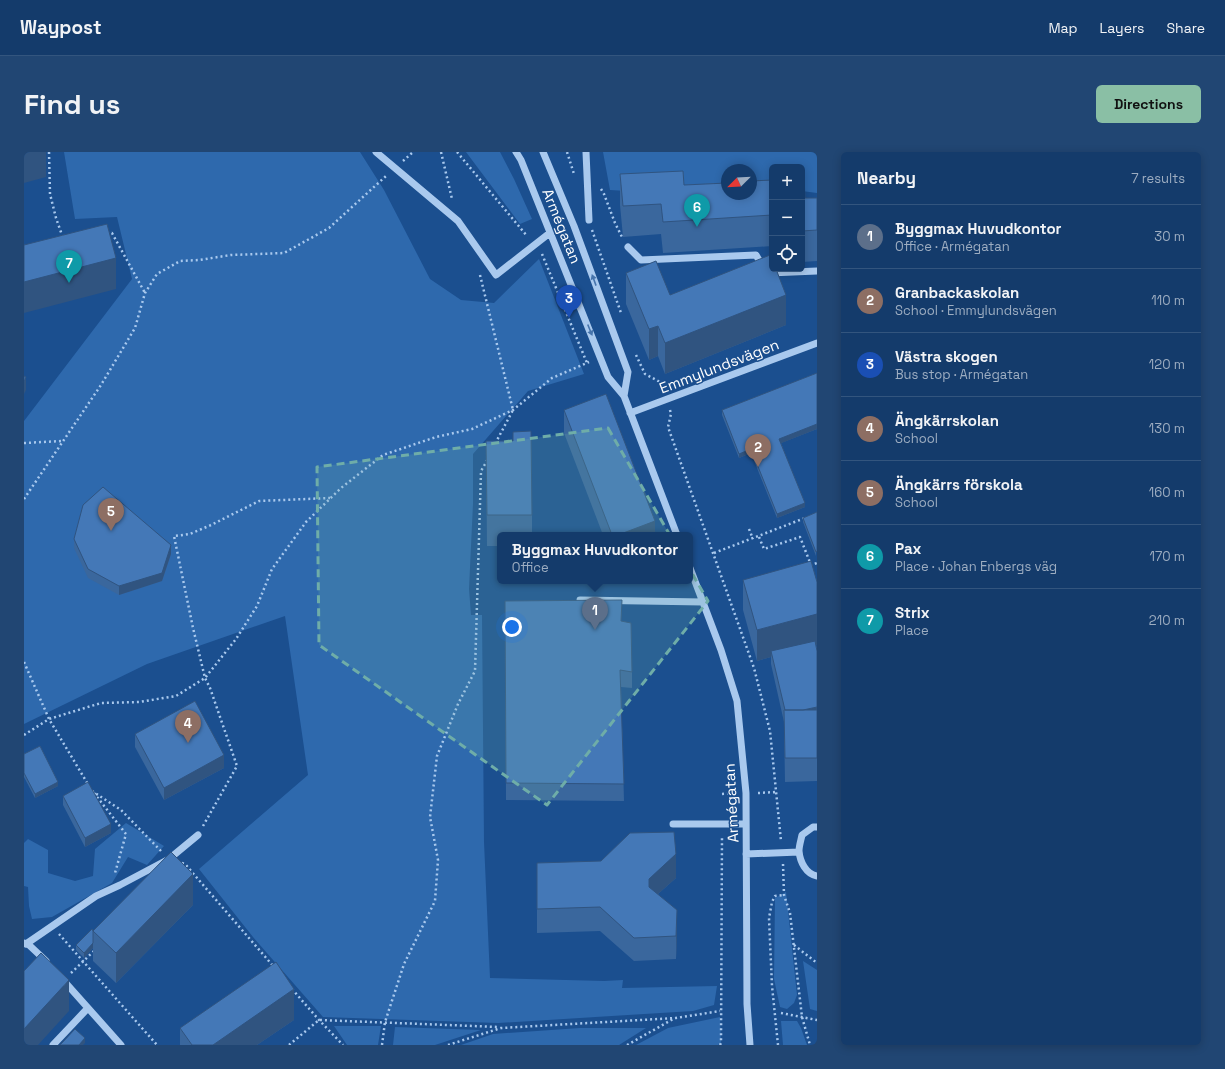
<!DOCTYPE html>
<html lang="en">
<head>
<meta charset="utf-8">
<style>
	:root { --surface:#143b6b; --page:#214673; --text:#f1f3f6; --muted:#9dadc1; --line:#33557e; --accent:#8abfa5 }
	body { margin:0; font-family:"Space Grotesk",sans-serif; background:var(--page); color:var(--text) }
	.controls { position:absolute; right:12px; top:12px; display:grid; overflow:hidden; border-radius:6px; box-shadow:0 2px 10px #0003 }
	.controls button { width:36px; height:36px; display:grid; place-items:center; padding:0; border:0; border-bottom:1px solid var(--line); background:var(--surface); color:var(--text); font:20px sans-serif }
	.compass { position:absolute; left:697px; top:12px; width:36px; height:36px; border-radius:50%; background:var(--surface); box-shadow:0 2px 10px #0003; rotate:246deg }
	.you { position:absolute; left:488px; top:475px; width:14px; height:14px; margin:-10px; border:3px solid #fff; border-radius:50%; background:#1a73e8; box-shadow:0 0 0 6px #1a73e833 }
	.badge { display:grid; place-items:center; width:26px; height:26px; border-radius:50%; background:var(--accent); color:#fff; font-size:13px; font-weight:700 }
	.pin { position:absolute; translate:-50% -33px; filter:drop-shadow(0 1px 2px #0008) }
	.pin::after { content:''; position:absolute; top:21px; width:14px; height:12px; background:inherit; clip-path:polygon(0 0,100% 0,50% 100%) }
	.popup { position:absolute; left:473px; top:380px; width:196px; height:52px; box-sizing:border-box; display:grid; place-content:center; border-radius:6px; background:var(--surface); filter:drop-shadow(0 1px 3px #0005); font-size:13px; white-space:nowrap; color:var(--muted) }
	.popup b { font-size:15px; color:var(--text) }
	.popup::after { content:''; position:absolute; left:50%; top:100%; margin-left:-8px; border:8px solid transparent; border-top-color:var(--surface) }
	.list { margin:0; padding:0; list-style:none }
	h2 { display:flex; justify-content:space-between; align-items:center; height:52px; margin:0; padding:0 16px; font-size:17px }
	h2 small { font-size:13px; font-weight:400; color:var(--muted) }
	.list li { display:grid; grid-template-columns:26px 1fr auto; gap:12px; align-items:center; box-sizing:border-box; height:64px; padding:0 16px; border-top:1px solid var(--line) }
	.list b { display:block; font-size:15px; white-space:nowrap }
	.list p { margin:0; font-size:13px; white-space:nowrap; color:var(--muted) }
	.list em { font-size:13px; font-style:normal; color:var(--muted) }
	.icon { flex:none; width:22px; height:22px; fill:none; stroke:currentColor; stroke-width:2; stroke-linecap:round; stroke-linejoin:round }
	.map { position:relative; flex:none; width:793px; height:893px; overflow:hidden; border-radius:6px }
	header { display:flex; align-items:center; gap:24px; box-sizing:border-box; height:56px; padding:0 20px; background:var(--surface); border-bottom:1px solid var(--line) }
	header strong { font-size:19px }
	nav { display:flex; gap:22px; margin-inline-start:auto; font-size:14px }
	.intro { display:flex; align-items:center; justify-content:space-between; box-sizing:border-box; height:96px; padding:0 24px }
	h1 { margin:0; font-size:28px }
	.button { padding:10px 18px; border-radius:6px; background:var(--accent); color:#111; font-size:14px; font-weight:700 }
	main { display:flex; gap:24px; padding:0 24px }
	aside { flex:1; background:var(--surface); border-radius:6px; box-shadow:0 2px 10px #0003 }
	.map>svg:first-child { display:block }
	.green { fill:#2e69ad }
	.lines { fill:none; stroke-linecap:round; stroke-linejoin:round }
	.path { stroke:#a9c9ee; stroke-width:2.5; stroke-dasharray:2 3; stroke-linecap:butt }
	.minor { stroke:#a9c9ee; stroke-width:7 }
	.wall { fill:#3a679d }
	.shaded-wall { fill:#305480 }
	.building { fill:#4478b7; stroke:#305480 }
	.oneway { fill:#4674ac }
	.marked { fill:#6fada8; fill-opacity:0.2; stroke:#6fada8; stroke-width:3; stroke-dasharray:8 5; stroke-linejoin:round }
	.labels { text-anchor:middle; dominant-baseline:central; stroke-width:3; stroke-linejoin:round; paint-order:stroke }
	.street-label { font-size:15px; fill:#fff; stroke:#1b4f8f }
</style>
</head>
<body>
<header>
<strong>Waypost</strong>
<nav><a>Map</a><a>Layers</a><a>Share</a></nav>
</header>
<div class="intro"><h1>Find us</h1><a class="button">Directions</a></div>
<main>
<div class="map">
<svg width="793" height="893" viewBox="0 0 793 893">
	<rect width="100%" height="100%" fill="#1b4f8f"/>
	<path class="green" d="M40,0H336L360,38L406,127L437,148L470,151L515,107L560,222L504,239L449,302V352L445,437L447,463H458L460,690L466,826L580,829L599,828L598,836L693,834L690,853L669,859L474,871L299,865L229,785L175,717L284,623L261,464L123,512L0,572V269L108,127L93,65L51,67Z
		M442,0H476L490,27L508,67L496,72Z
		M579,0H793V41L778,39V15H748V36L727,37V18H703V38L636,41L586,38Z
		M102,671L140,694L123,713L104,705L88,731L28,765L8,767L5,754L4,735L0,734V691L4,687L24,698V721L51,729L69,724L71,697Z
		M762,740L773,843L770,851L763,857L756,855L750,827L751,746Z
		M779,809L793,818V859L786,857Z
		M696,865L697,891L694,893H612L644,876Z
		M757,869H773L777,876L783,893H759Z
		M310,874H357L354,893H323Z
		M371,875L457,878L411,893H369Z
		M556,876H622L595,893H437L469,882Z"/>
	<g class="lines">
		<path class="path" d="M25,0L26,42L32,66L39,86
			M417,0L428,47
			M433,0L503,84
			M543,0L550,22
			M379,9L389,0
			M577,37L580,42L591,71L598,85
			M568,78L597,161
			M83,82L88,81L121,141
			M518,102L563,211
			M456,123L489,258L471,292
			M612,203L621,222L636,230L638,237
			M646,258L647,262L644,275L730,516L746,579L757,689
			M0,291L38,289
			M0,347L77,233L111,176L121,141L133,122L156,109L175,108L207,103L260,101L305,76L362,24
			M725,377L729,387
			M735,385L740,397L776,385L787,413L793,411
			M690,401L781,366
			M0,510L25,567L65,634
			M0,583L25,567L77,551L115,550L152,544L181,526L212,487L233,454L248,417L282,370L317,336L359,303L412,285L448,277L489,258L528,226L565,210
			M68,639L97,658L137,699
			M70,641L102,682L91,721
			M734,641L752,640
			M698,642L711,641
			M179,674L213,614L186,536L181,526L169,476L150,384L166,382L187,373L235,349L306,346
			M158,711L161,712L250,815
			M759,712L760,743L766,761L778,865L786,893
			M35,782L133,893
			M770,793L793,811
			M47,821L71,798
			M268,837L295,868L319,893
			M757,861L793,868
			M265,893L295,868L475,875
			M358,893L361,870L380,812L411,749L414,708L406,665L413,604L434,552L451,519L457,319L464,307
			M424,893L477,876L652,866L696,859
			M603,893L651,866
			M696,893L697,891L698,684
			M754,893L748,834L745,766L748,750L751,744L760,743"/>
		<path class="minor" d="M352,0L434,69L472,123L527,80
			M492,0L497,8L584,225L600,244L653,383
			M519,0L550,74L604,220L600,244
			M562,0L565,68
			M604,95L617,108L732,103L739,115
			M745,121L793,119
			M606,261L793,191
			M666,416L697,498L713,549L722,641L723,852L726,893
			M556,448L679,450
			M649,672H722
			M793,675H789L778,683C777,688 775,694 775,699C776,710 782,722 793,724
			M722,702L775,700
			M0,791L5,793L22,809
			M2,792L72,744L96,733L145,707L174,683
			M40,829L97,893
			M29,893L63,857"/>
	</g>
	<path class="wall" d="M596,22L660,33L748,28V94L639,101L637,82L599,85L596,53Z
		M778,26L781,46H793V109L778,110Z
		M602,121L646,143L762,173L641,222L634,204L625,208L602,152Z
		M793,221V277L757,291L781,355L753,366L727,301L715,306L698,263V258Z
		M540,258L631,383H579L540,281Z
		M462,289L508,363V383H476V394H463Z
		M793,360L792,404L779,370V366Z
		M50,387L147,402L138,429L95,443L64,426L50,396Z
		M719,428L792,493L793,499V629L761,630L760,570L747,512V505L733,509L719,458Z
		M481,449L598,469L608,520V536L597,535L600,649L482,648Z
		M111,582L200,616L140,648L111,595Z
		M0,602L34,634L11,646L0,625Z
		M39,644L87,681L61,695L39,653Z
		M513,711L652,726L634,742L653,781L652,807L610,809L576,779L513,781Z
		M169,753L92,831L69,809V796L60,806L52,798V793L69,779Z
		M270,868L233,893H156V876Z"/>
	<path class="shaded-wall" d="M2,0H22V25L0,31V1Z
		M92,106V137L0,161V130Z
		M762,143V173L641,222V191Z
		M634,174V204L625,208V177Z
		M2,225V238L0,242V230Z
		M793,272V277L755,292V287Z
		M727,297V301L715,306V302Z
		M781,351V355L753,366V362Z
		M631,369V383H594Z
		M147,393V402L138,429L95,443V434Z
		M793,462V493L748,505L747,499V505L733,509V478Z
		M793,555V567L761,562Z
		M200,603V616L140,648V636Z
		M34,630V634L11,646V642Z
		M87,672V681L61,695V686Z
		M652,702V726L625,750V727Z
		M169,722V753L92,831V801Z
		M653,758V781L652,807V784Z
		M69,791V796L60,806V801Z
		M45,828V859L14,893H0V877Z
		M270,837V868L233,893H189Z
		M61,886V891L59,893H55Z"/>
	<path class="building" d="M659,19L660,33L703,31V42H727V29L748,28V63L639,70L637,52L599,54L596,22Z
		M778,26H780L781,46H793V78L778,79Z
		M83,72L92,106L0,130V93Z
		M746,103L748,108V117H752L762,143L641,191L634,174L625,177L602,121L632,109L646,143Z
		M793,221V272L755,287L781,351L753,362L727,297L715,302L698,258Z
		M0,224L2,225L0,230Z
		M582,242L631,369L594,383H588L540,258Z
		M507,279L508,363H463L462,289H489V280Z
		M79,335L147,393L138,421L95,434L64,417L50,387L59,353Z
		M793,360V399L792,400L779,366Z
		M787,409L793,430V462L733,478L719,428Z
		M598,448L597,469L607,471L608,520L596,518L600,632L482,631L481,449Z
		M791,489L793,499V555L779,558H761L747,499Z
		M171,549L200,603L140,636L111,582Z
		M760,558H793V606H761Z
		M16,594L34,630L11,642L0,621V602Z
		M64,630L87,672L61,686L39,644Z
		M650,680L652,702L625,727V735L653,758L652,784L610,786L576,755L513,757V711L577,709L606,681Z
		M147,700L169,722L92,801L69,779Z
		M68,777L69,779V791L60,801L52,793Z
		M17,801L45,828L0,877V819Z
		M252,810L270,837L189,893H168L156,876Z
		M51,877L61,886L55,893H36Z"/>
	<defs><path id="oneway-solid" d="M-6-.8H1V-3.2L6.5 0L1 3.2V.8H-6Z"/></defs>
	<g class="oneway">
		<use href="#oneway-solid" transform="translate(570 128) rotate(-110)"/>
		<use href="#oneway-solid" transform="translate(566 178) rotate(68)"/>
	</g>
	<path class="marked" d="M584,276L684,449L523,653L295,493L293,315Z"/>
	<g class="labels">
		<g class="street-label">
			<text transform="translate(538 74) rotate(68)">Armégatan</text>
			<text transform="translate(695 214) rotate(-21)">Emmylundsvägen</text>
			<text transform="translate(707 651) rotate(-93)">Armégatan</text>
		</g>
	</g>
</svg>
<div class="controls">
<button>+</button>
<button>−</button>
<button><svg class="icon" aria-label="locate" viewBox="0 0 24 24"><circle cx="12" cy="12" r="6"/><path d="M12 2v4M12 18v4M2 12h4M18 12h4"/></svg></button>
</div>
<svg class="compass" viewBox="-18 -18 36 36"><path d="M0-13l5 13h-10z" fill="#e53935"/><path d="M0 13l5-13h-10z" fill="#9dadc1"/></svg>
<div class="you"></div>
<div class="pin badge" style="left:571px;top:478px;background:#5c6f8a">1</div>
<div class="popup"><b>Byggmax Huvudkontor</b>Office</div>
<div class="pin badge" style="left:734px;top:315px;background:#8d6e63">2</div>
<div class="pin badge" style="left:545px;top:166px;background:#1a4fb4">3</div>
<div class="pin badge" style="left:164px;top:591px;background:#8d6e63">4</div>
<div class="pin badge" style="left:87px;top:379px;background:#8d6e63">5</div>
<div class="pin badge" style="left:673px;top:75px;background:#0f9aa8">6</div>
<div class="pin badge" style="left:45px;top:131px;background:#0f9aa8">7</div>
</div>
<aside>
<h2>Nearby<small>7 results</small></h2>
<ul class="list">
<li><span class="badge" style="background:#5c6f8a">1</span><div><b>Byggmax Huvudkontor</b><p>Office · Armégatan</p></div><em>30 m</em></li>
<li><span class="badge" style="background:#8d6e63">2</span><div><b>Granbackaskolan</b><p>School · Emmylundsvägen</p></div><em>110 m</em></li>
<li><span class="badge" style="background:#1a4fb4">3</span><div><b>Västra skogen</b><p>Bus stop · Armégatan</p></div><em>120 m</em></li>
<li><span class="badge" style="background:#8d6e63">4</span><div><b>Ängkärrskolan</b><p>School</p></div><em>130 m</em></li>
<li><span class="badge" style="background:#8d6e63">5</span><div><b>Ängkärrs förskola</b><p>School</p></div><em>160 m</em></li>
<li><span class="badge" style="background:#0f9aa8">6</span><div><b>Pax</b><p>Place · Johan Enbergs väg</p></div><em>170 m</em></li>
<li><span class="badge" style="background:#0f9aa8">7</span><div><b>Strix</b><p>Place</p></div><em>210 m</em></li>
</ul>
</aside>
</main>
</body>
</html>
